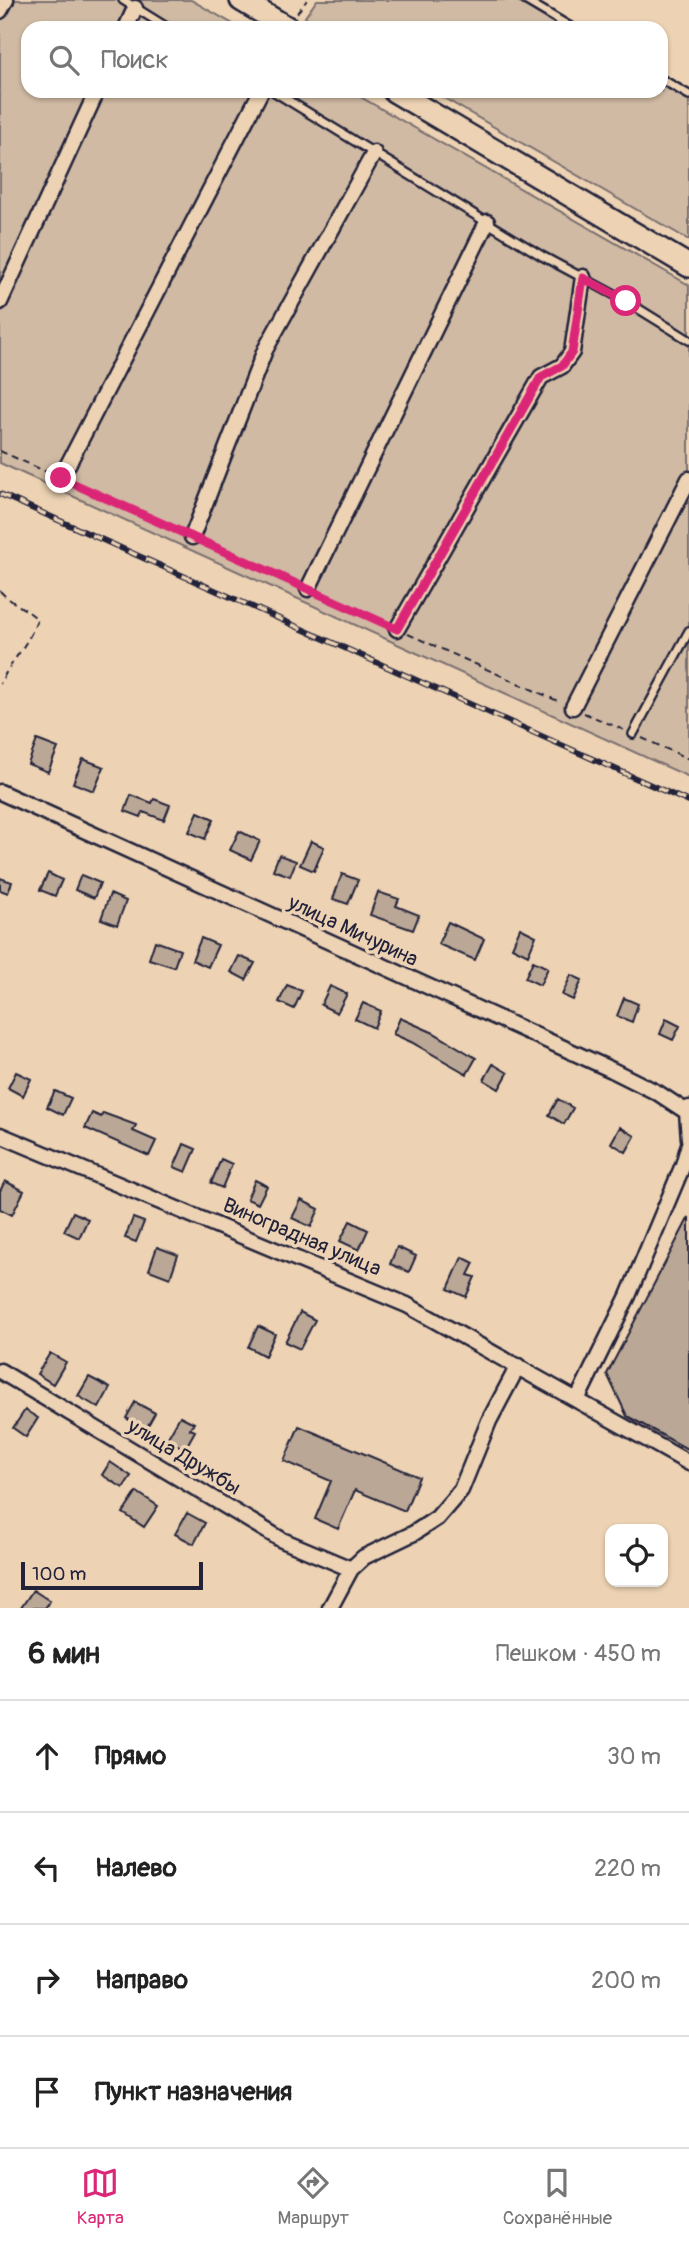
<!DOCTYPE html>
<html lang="ru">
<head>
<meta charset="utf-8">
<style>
	:root { --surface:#fff; --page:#f2f2f2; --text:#222; --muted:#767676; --line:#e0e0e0; --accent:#db2777 }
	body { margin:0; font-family:Pangolin,sans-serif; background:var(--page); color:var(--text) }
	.controls { position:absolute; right:21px; bottom:21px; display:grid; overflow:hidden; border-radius:14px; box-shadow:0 2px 5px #0004 }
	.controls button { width:63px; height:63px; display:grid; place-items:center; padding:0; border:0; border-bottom:2px solid var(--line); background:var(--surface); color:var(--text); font:35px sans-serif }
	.scale { position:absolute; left:21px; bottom:18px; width:182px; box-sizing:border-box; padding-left:7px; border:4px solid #22223b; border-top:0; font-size:19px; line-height:24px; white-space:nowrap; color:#22223b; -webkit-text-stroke:5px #edd3b4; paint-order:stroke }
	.stop { position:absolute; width:21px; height:21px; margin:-16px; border:5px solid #db2777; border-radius:50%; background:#fff }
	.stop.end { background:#db2777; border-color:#fff; box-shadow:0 2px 7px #0008 }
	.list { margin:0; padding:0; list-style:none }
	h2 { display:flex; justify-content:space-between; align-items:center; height:91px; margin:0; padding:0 28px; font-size:30px }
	h2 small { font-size:23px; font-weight:400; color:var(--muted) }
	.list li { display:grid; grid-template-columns:46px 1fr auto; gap:21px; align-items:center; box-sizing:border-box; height:112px; padding:0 28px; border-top:2px solid var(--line) }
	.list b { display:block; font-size:26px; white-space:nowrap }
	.list em { font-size:23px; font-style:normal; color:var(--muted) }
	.icon { flex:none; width:38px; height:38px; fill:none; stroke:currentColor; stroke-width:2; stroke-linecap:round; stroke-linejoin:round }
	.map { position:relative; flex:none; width:689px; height:1608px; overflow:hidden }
	.search { position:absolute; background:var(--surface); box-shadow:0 2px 5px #0004; left:21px; right:21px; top:21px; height:77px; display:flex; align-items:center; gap:18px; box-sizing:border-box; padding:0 24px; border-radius:21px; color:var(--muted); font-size:26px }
	.sheet { height:539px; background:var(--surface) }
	nav { display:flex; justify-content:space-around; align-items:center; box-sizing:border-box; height:98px; border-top:2px solid var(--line); background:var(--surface); font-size:19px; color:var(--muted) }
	nav a { display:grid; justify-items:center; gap:4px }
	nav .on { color:var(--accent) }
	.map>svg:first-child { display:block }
	.green { fill:#d0baa3; stroke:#796e6f; stroke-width:2 }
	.building { fill:#baa796; stroke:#22223b; stroke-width:2 }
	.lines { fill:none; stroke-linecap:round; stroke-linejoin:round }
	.lane-casing { stroke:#22223b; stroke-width:12 }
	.street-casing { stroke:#22223b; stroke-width:19 }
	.primary-casing { stroke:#22223b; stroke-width:26 }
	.path { stroke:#22223b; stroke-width:2; stroke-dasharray:7 5; stroke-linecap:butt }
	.lane { stroke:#edd3b4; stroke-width:7 }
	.street { stroke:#edd3b4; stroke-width:14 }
	.primary { stroke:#edd3b4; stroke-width:21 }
	.rail-casing { stroke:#22223b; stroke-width:6 }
	.rail { stroke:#edd3b4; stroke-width:3.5; stroke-dasharray:10; stroke-linecap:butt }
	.route { stroke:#db2777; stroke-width:9 }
	.labels { text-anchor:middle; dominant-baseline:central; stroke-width:7; stroke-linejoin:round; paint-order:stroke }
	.street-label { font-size:21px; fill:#22223b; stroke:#edd3b4 }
</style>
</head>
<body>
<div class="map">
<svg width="689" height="1608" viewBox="0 0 689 1608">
	<rect width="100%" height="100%" fill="#edd3b4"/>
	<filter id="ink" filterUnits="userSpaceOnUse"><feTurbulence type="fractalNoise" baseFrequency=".0143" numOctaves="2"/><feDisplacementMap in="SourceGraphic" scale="14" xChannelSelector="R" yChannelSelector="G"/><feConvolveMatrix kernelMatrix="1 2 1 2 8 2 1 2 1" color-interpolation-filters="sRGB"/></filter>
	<g filter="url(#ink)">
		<path class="green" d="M0,0H191L240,28H28V91H350L689,285V777L0,463Z
			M317,0H516L568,28H324L305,17Z
			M661,80L689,95V240L432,91H661Z"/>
		<path class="building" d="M37,740L58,748L48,772L28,764Z
			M83,759L104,767L94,791L73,783Z
			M131,795L152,803L154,799L170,805L164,820L143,812L141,817L125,811Z
			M198,812L214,819L205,839L189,832Z
			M239,831L260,841L251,860L230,850Z
			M311,841L324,847L314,871L300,865Z
			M279,855L296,861L290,876L273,870Z
			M48,873L62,880L55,896L40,890Z
			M342,874L358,880L348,904L333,899Z
			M81,875L100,883L94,898L75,890Z
			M0,878L12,882L8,893L0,890Z
			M378,892L399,899L396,906L419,915L413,930L370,915Z
			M110,894L126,901L117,925L101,919Z
			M448,922L484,939L475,960L438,944Z
			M520,928L536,936L528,955L512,947Z
			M201,938L218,945L208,967L192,960Z
			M155,941L180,950L174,967L149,959Z
			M239,956L255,963L246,980L231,972Z
			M533,961L548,968L540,985L525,978Z
			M571,975L582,980L573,1000L562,995Z
			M287,985L302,991L294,1009L279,1002Z
			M330,986L347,994L337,1013L321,1005Z
			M624,998L638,1004L632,1022L617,1016Z
			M363,1003L381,1011L374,1028L355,1019Z
			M400,1018L434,1033L476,1058L467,1074L411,1042L393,1034Z
			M666,1019L680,1026L673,1040L660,1034Z
			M493,1064L508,1073L499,1089L484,1080Z
			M16,1072L31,1079L23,1096L8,1088Z
			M55,1091L71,1098L63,1115L47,1107Z
			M558,1099L573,1108L564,1124L549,1115Z
			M92,1113L101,1117L103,1113L136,1125L133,1131L156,1141L149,1156L85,1128Z
			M620,1127L635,1136L626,1152L611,1143Z
			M184,1144L196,1149L186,1172L174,1167Z
			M221,1159L232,1164L222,1188L211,1183Z
			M255,1180L267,1186L258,1204L247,1199Z
			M5,1181L24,1191L12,1215L0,1209V1191Z
			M301,1200L319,1209L311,1227L292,1218Z
			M73,1212L88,1219L79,1238L64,1231Z
			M689,1217V1450L627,1416L607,1374Z
			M133,1218L144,1222L136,1242L125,1238Z
			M350,1221L368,1230L359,1250L340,1241Z
			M157,1247L178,1255L170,1278L149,1270Z
			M397,1247L416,1256L409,1272L390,1264Z
			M462,1257L474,1263L468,1275L475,1277L466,1297L448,1289Z
			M300,1312L315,1320L300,1349L285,1342Z
			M258,1326L275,1334L265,1356L248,1347Z
			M50,1353L66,1362L53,1384L37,1374Z
			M89,1377L110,1388L99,1408L78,1396Z
			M135,1402L155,1413L146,1429L126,1418Z
			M25,1410L38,1418L26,1437L13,1428Z
			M180,1416L194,1423L190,1429L195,1431L185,1449L167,1439Z
			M299,1426L419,1477L405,1511L355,1490L338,1529L315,1519L331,1481L284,1461Z
			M110,1462L131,1476L123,1488L102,1475Z
			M137,1492L158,1506L144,1527L123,1513Z
			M187,1513L205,1523L194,1544L175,1534Z
			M33,1590L50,1601L45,1608H21Z"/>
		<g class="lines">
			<defs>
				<path id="lane" d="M123,0L168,28
					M525,0L572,28
					M661,79L689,95
					M273,91L542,256L626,301L689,340
					M633,734L689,631"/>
				<path id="street" d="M0,11L6,0
					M126,28L135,8
					M0,302L97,91
					M61,478L261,91
					M192,537L265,350L374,153
					M308,589L487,222
					M397,629L541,377L562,366L572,352L583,277
					M573,707L689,479
					M0,792L612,1070L658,1093L687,1112
					M689,1108L687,1112L689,1139
					M0,1135L407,1305L689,1463
					M0,1371L282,1540L351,1569
					M577,1400L628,1296L683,1165L689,1144
					M330,1608L351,1569L364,1557L414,1533L437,1518L461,1490L489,1421L518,1366"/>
				<path id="primary" d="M241,0L288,28
					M394,91L689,266"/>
			</defs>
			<use href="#lane" class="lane-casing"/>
			<use href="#street" class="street-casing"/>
			<use href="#primary" class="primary-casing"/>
			<path class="path" d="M297,13L307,0
				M0,451L49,473
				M73,484L180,532
				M204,543L295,584
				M0,591C11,603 26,608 37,619C30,643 10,662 0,684
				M319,595L384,624
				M408,634L560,702
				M584,713L624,730
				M642,738L689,759"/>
			<use href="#lane" class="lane"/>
			<use href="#street" class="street"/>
			<use href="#primary" class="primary"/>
			<defs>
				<path id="rail" d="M0,494L689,802"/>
			</defs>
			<use href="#rail" class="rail-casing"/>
			<use href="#rail" class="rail"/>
		</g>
	</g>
	<g class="lines" filter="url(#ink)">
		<path class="route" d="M61,478L397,629L541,377L562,366L572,352L583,278L626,301"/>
	</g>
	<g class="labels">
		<g class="street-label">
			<text transform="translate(353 931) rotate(25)">улица Мичурина</text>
			<text transform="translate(302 1237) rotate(23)">Виноградная улица</text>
			<text transform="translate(184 1457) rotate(31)">улица Дружбы</text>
		</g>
	</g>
</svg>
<div class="controls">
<button><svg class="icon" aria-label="locate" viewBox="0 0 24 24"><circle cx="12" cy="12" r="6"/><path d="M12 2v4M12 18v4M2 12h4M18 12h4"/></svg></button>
</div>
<div class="scale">100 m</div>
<div class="stop" style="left:626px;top:301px"></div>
<div class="stop end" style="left:61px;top:478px"></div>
<div class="search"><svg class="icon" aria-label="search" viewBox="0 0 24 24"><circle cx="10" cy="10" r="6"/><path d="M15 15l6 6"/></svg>Поиск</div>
</div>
<section class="sheet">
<h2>6 мин<small>Пешком · 450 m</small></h2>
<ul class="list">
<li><svg class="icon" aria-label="ahead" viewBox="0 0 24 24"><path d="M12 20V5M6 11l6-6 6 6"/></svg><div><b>Прямо</b></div><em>30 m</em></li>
<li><svg class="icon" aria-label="left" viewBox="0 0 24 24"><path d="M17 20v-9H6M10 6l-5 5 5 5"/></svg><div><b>Налево</b></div><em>220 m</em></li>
<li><svg class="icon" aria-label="right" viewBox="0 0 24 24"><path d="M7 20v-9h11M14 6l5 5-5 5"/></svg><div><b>Направо</b></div><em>200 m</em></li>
<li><svg class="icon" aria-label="arrive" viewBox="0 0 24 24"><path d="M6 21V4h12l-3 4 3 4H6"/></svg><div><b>Пункт назначения</b></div></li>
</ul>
</section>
<nav>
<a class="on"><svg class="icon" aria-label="map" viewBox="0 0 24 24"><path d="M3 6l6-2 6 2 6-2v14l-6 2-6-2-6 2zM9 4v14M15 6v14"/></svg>Карта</a>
<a><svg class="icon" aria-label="directions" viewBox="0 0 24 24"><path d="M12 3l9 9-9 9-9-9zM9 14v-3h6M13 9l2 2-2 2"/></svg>Маршрут</a>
<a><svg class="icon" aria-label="saved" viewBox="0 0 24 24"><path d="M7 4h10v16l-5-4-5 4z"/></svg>Сохранённые</a>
</nav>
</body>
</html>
